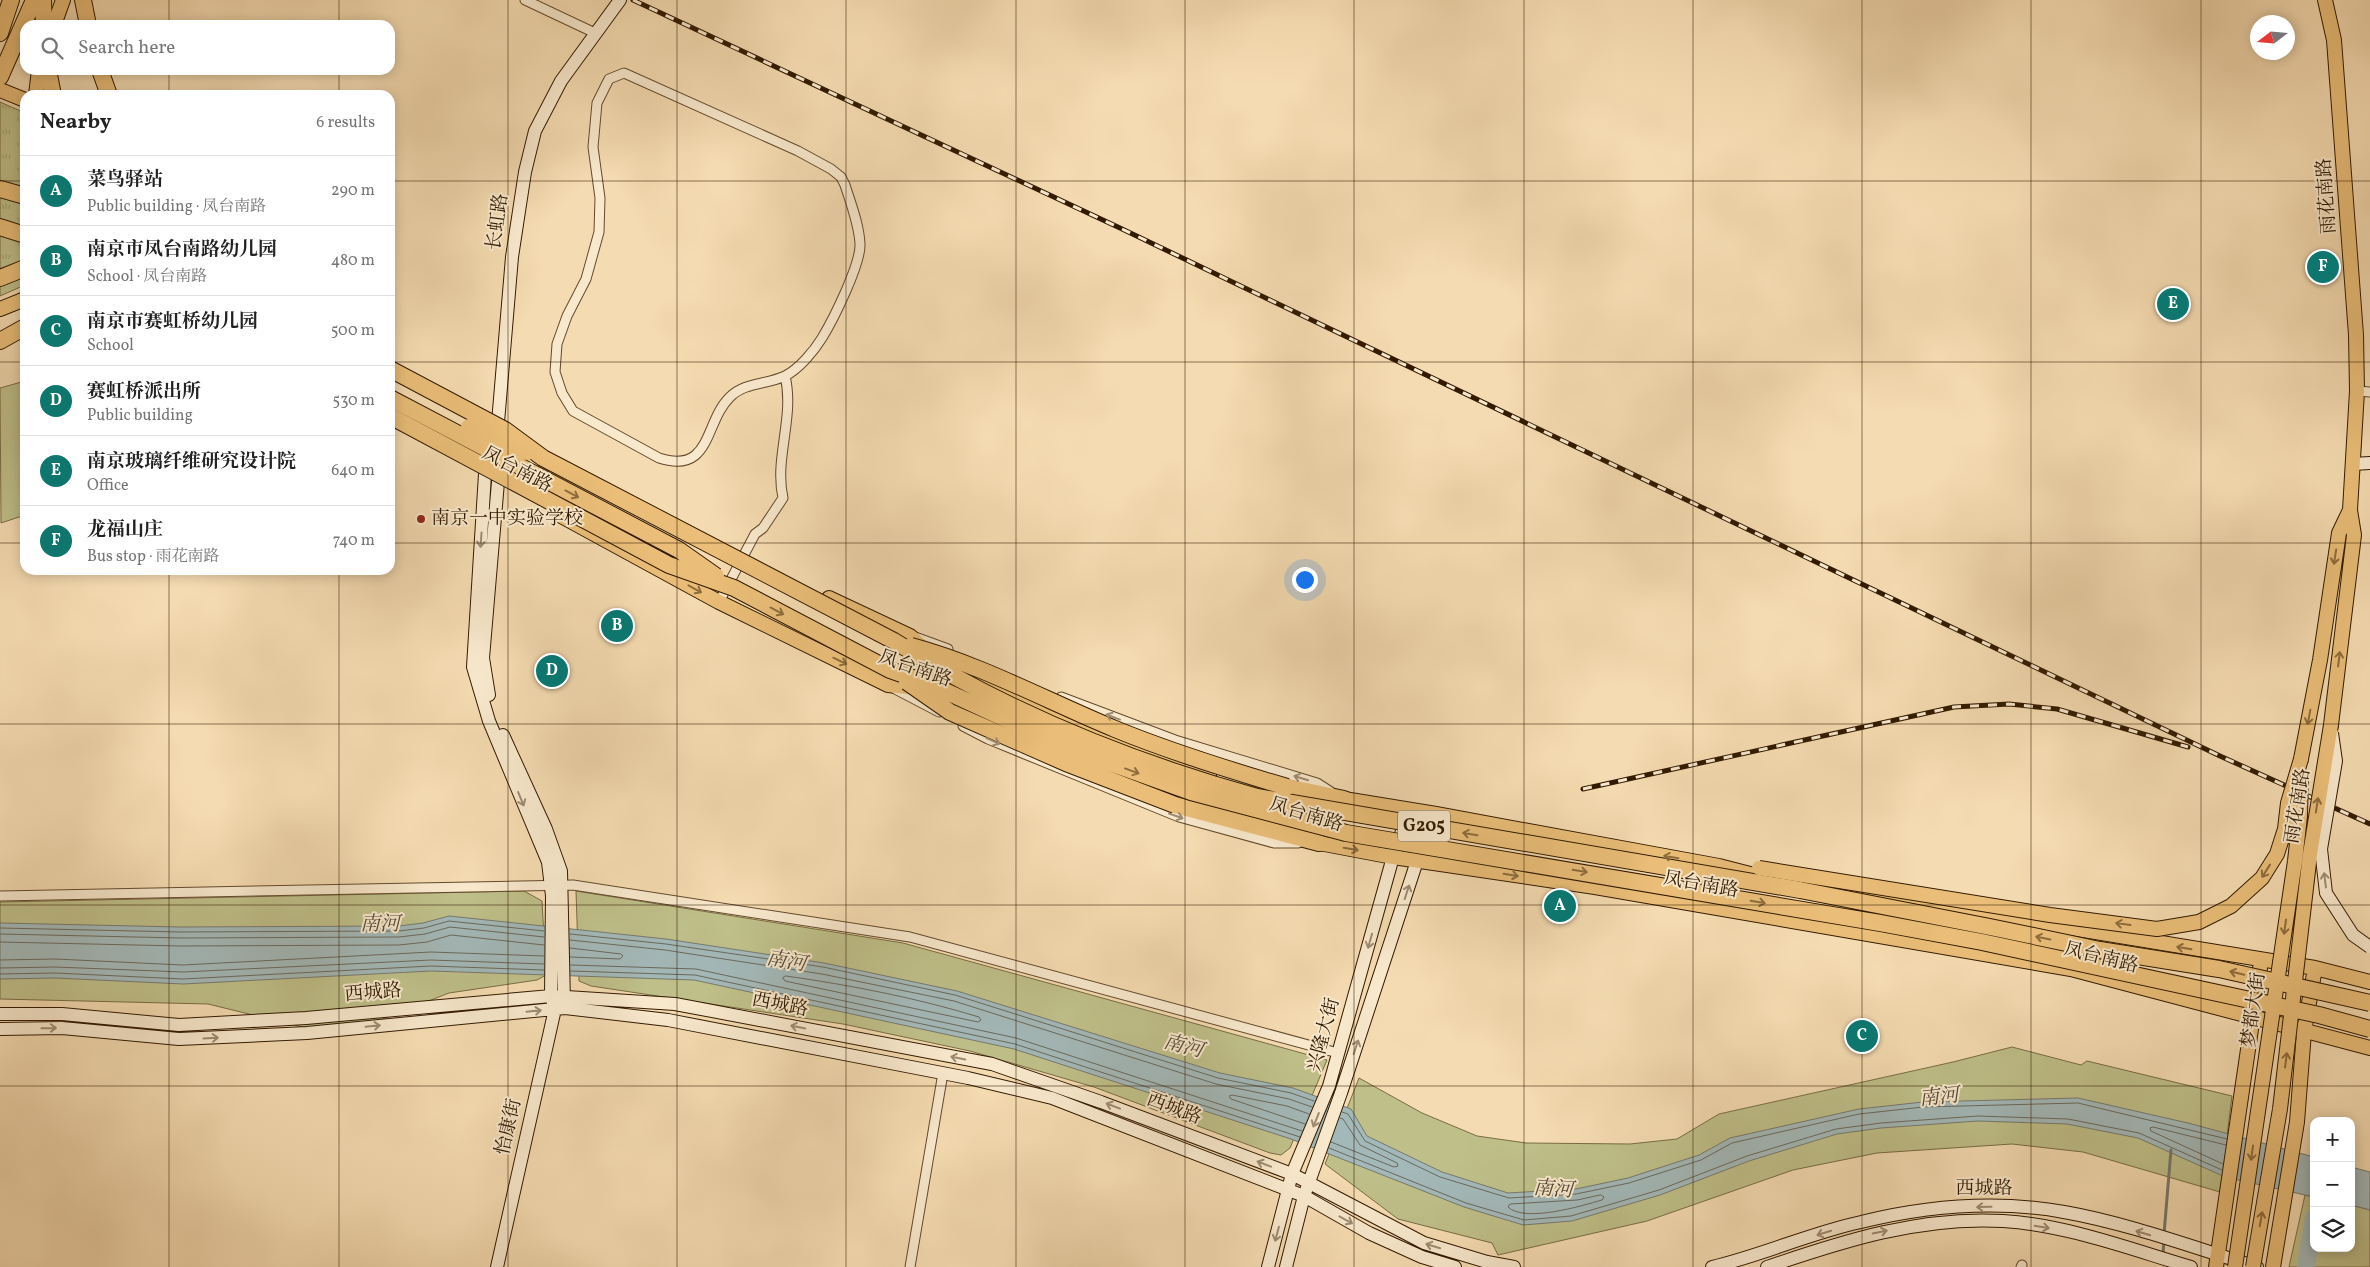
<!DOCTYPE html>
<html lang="en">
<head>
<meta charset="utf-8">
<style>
	:root { --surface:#fff; --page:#f2f2f2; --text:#222; --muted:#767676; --line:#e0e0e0; --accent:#0f766e }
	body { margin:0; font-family:Vollkorn,"Noto Serif SC",serif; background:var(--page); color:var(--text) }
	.controls { position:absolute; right:15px; bottom:15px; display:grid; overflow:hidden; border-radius:10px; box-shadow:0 2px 12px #0003 }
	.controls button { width:45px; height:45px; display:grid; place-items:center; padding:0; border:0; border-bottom:1px solid var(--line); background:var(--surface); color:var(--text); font:25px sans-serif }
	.compass { position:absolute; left:2250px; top:15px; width:45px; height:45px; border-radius:50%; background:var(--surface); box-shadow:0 2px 12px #0003; rotate:254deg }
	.you { position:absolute; left:1304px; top:579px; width:18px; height:18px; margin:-12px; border:4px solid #fff; border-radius:50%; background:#1a73e8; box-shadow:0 0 0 8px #1a73e833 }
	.badge { display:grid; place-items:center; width:32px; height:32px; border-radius:50%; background:var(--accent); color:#fff; font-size:16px; font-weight:700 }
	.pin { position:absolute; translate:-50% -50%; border:2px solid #fff; box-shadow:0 1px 5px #0006 }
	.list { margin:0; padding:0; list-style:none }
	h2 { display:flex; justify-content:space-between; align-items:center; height:65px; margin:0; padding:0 20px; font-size:21px }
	h2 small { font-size:16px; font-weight:400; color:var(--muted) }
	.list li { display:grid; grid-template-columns:32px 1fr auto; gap:15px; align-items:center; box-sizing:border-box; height:70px; padding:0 20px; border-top:1px solid var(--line) }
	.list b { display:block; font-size:19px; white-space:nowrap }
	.list p { margin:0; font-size:16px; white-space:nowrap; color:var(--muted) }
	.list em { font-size:16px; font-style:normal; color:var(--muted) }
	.icon { flex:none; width:28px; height:28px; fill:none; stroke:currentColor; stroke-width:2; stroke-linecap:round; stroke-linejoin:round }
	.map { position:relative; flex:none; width:2370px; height:1267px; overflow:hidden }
	.search { position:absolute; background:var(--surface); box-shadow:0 2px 12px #0003; left:20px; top:20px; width:375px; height:55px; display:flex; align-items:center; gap:12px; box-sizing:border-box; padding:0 18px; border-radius:15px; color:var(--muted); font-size:19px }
	.panel { position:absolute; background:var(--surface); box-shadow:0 2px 12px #0003; left:20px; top:90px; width:375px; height:485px; border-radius:15px }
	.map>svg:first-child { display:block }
	.grass { fill:url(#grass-tufts); stroke:#786c44 }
	.green { fill:#bfbf89; stroke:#786c44 }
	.water { fill:#a3b8b8; stroke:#76796e }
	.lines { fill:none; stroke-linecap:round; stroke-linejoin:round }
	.shore { stroke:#6a695c; stroke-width:1 }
	.stream { stroke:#76796e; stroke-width:3 }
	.river { stroke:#a3b8b8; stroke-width:18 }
	.street-casing { stroke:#634a2c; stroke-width:11 }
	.secondary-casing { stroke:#321a00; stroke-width:14 }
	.primary-casing { stroke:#321a00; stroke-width:16 }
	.highway-casing { stroke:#321a00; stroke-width:18 }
	.street { stroke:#f8e8cc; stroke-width:9 }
	.secondary { stroke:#f8e8cc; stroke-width:12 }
	.primary { stroke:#eabe78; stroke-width:14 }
	.highway { stroke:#eabe78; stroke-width:16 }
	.rail-casing { stroke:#321a00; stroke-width:5 }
	.rail { stroke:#f8e8cc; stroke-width:3; stroke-dasharray:9; stroke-linecap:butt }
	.secondary-bridge-casing { stroke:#321a00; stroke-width:14; stroke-linecap:butt }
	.primary-bridge-casing { stroke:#321a00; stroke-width:16; stroke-linecap:butt }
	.highway-bridge-casing { stroke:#321a00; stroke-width:18; stroke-linecap:butt }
	.secondary-bridge { stroke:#f8e8cc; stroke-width:12 }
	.primary-bridge { stroke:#eabe78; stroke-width:14 }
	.highway-bridge { stroke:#eabe78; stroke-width:16 }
	.oneway { stroke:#8e6c3c }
	.oneway2 { stroke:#9f8b70 }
	.grid { fill:none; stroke:#321a00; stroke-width:1; stroke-opacity:0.55 }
	.poi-dot { fill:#8f2418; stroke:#f8e8cc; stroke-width:2 }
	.labels { text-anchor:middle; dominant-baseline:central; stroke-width:4; stroke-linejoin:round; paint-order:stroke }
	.shield { fill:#f8e8cc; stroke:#6d583d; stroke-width:1 }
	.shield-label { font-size:18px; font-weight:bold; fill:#321a00 }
	.street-label { font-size:19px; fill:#321a00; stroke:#f8e8cc }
	.poi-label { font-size:19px; fill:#321a00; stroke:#f8e8cc; text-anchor:start }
	.water-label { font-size:20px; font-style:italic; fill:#544937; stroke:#f8e8cc }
</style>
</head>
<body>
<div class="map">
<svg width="2370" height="1267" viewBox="0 0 2370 1267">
	<defs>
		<pattern id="grass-tufts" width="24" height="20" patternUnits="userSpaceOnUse" patternTransform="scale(1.25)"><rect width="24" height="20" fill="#bfbf89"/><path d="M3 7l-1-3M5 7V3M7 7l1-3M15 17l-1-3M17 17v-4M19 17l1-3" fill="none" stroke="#a5a474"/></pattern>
	</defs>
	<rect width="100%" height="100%" fill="#f5dbb1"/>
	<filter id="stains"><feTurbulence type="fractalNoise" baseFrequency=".004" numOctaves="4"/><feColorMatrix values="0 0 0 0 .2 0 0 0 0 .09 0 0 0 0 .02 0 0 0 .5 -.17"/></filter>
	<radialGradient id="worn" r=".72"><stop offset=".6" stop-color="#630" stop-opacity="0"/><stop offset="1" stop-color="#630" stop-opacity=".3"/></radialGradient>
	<path class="grass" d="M0,102L25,113V285L0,296Z"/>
	<path class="green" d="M25,381V515L1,523L0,388Z
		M524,891L542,901L546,975L537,980L449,993L339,1036L208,1004L0,999V902Z
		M576,891L903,943L1327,1060L1290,1148L1281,1155L1270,1153L1094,1087L970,1051L843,1024L591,986L579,981Z
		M2012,1047L2081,1065L2087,1061L2232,1096L2220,1192L2083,1152L2012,1144L1877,1153L1793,1170L1647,1221L1498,1255L1492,1243L1398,1219L1325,1164L1359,1078L1422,1113L1477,1136L1526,1143L1630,1144L1677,1139L1719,1114L1953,1062Z
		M2305,1195L2314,1197V1248H2351V1205L2370,1210V1267H2289Z"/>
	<path class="water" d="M449,916L666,939L824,963L957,991L1220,1073L1293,1088L1351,1109L1367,1136L1442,1172L1508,1193L1576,1189L1628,1178L1699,1155L1730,1138L1859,1109L1923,1102L2078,1098L2188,1123L2314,1157V1197L2225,1177L2138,1138L2067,1124L1978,1121L1881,1128L1837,1134L1749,1161L1660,1195L1572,1221L1523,1225L1464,1207L1291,1139L1014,1049L694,980L431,971L183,984L55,978L0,979V923L181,927L399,926L423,923Z
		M2351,1167L2370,1172V1210L2351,1205Z"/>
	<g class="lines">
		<path class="shore" d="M0,928L181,932L399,931L424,928L449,921L544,931
			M0,934L181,938L399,937L425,934L450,927L544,937
			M570,934L666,944L823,967L955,995L1218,1078L1291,1093L1314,1101
			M570,940L665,950L822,974L954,1001L1216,1084L1289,1099L1312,1107
			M0,942L181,946L399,945L427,942L451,935L544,945
			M570,948L621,954L623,956L620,959L570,957
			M0,960L55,959L183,965L431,952L544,956
			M571,965L696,969L1016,1038L1302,1131
			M0,968L55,967L183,972L431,960L544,964
			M571,971L695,975L1015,1044L1300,1137
			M0,974L55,973L183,979L431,966L544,970
			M786,976C850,985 917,998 979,1017L981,1020L978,1022L785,981L783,978Z
			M1342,1112L1348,1114L1365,1141L1440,1177L1509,1198L1576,1194L1629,1183L1701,1160L1732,1143L1859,1114L1923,1107L2078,1103L2227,1139
			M1305,1124L1231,1099L1229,1096L1232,1095L1287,1106L1309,1114
			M1331,1142L1394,1167L1398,1166L1397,1163L1360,1145L1343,1119L1340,1118
			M1329,1148L1466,1203L1524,1220L1571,1216L1659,1190L1747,1156L1836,1129L1881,1123L1978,1116L2068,1119L2139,1133L2222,1170
			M2223,1164L2151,1131L2150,1128L2153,1127L2226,1145
			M1601,1195L1604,1197L1602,1200C1581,1206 1525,1223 1508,1207L1510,1204L1577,1200Z"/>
		<path class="stream" d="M2164,1234L2171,1150
			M2163,1254L2164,1240"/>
		<path class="river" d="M2306,1267L2314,1218"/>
		<defs>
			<path id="street" d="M525,0L595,33
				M624,73L798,151L831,169L841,177L845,185C851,204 859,224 860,244C861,264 833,320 822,338C814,351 799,369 785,376C766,385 745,382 730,397C704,422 712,475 659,458L573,411L562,393L555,372L557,344L567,316L586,279L599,232L600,198L593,147L597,103L609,79Z
				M2357,391L2370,392
				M719,602L755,534L763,528L783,498C774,458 795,417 785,376
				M915,637L948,649
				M895,689L939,712
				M1061,697L1175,740L1317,783L1331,792
				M963,726L988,739L1179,817L1274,843H1298
				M0,896L573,885L910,937L1338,1053
				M910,1267L943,1073
				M2021,1267L2022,1265"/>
			<path id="secondary" d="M497,434L512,257L525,172L535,131L561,81L620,0
				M489,460L485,474L473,667L489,721L548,862L552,896L551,996L555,1009L497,1267
				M2353,464L2370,463
				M489,695L483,658L498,482
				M503,735L546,829L561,871L564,1003
				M0,1014H62L179,1025L306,1018L551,996L675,1004L992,1064L1101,1102L1292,1174L1424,1243L1487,1262L1514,1267
				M0,1029L62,1028L179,1039L307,1033L565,1008L668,1020L968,1078L1052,1098L1304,1196L1369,1233L1422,1257L1455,1267
				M1268,1267L1292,1174L1329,1086L1393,857L1408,814
				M1286,1267L1304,1196L1341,1093L1417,861L1434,818
				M1712,1267C1763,1255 1810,1233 1861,1222C1926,1206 1997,1200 2064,1212C2127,1223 2195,1248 2257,1267
				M1767,1267C1843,1241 1921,1216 2003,1221C2067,1225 2130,1249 2191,1267"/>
			<path id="primary" d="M2325,0L2334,40L2356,335L2357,391L2350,510L2354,535L2331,725
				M54,25L63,0
				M0,90L25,100
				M36,95L39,70
				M0,309L25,299
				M554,512L719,602L888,685L917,688
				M829,598L910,636L926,650
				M961,672C1042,709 1123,748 1210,772
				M2301,759L2320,660L2339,533L2350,510
				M1335,800L1344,799L1436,814L1719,866L1758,876
				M1310,838L1319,843L1393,857L1595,887L2071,969L2370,1048
				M1844,891L2315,968L2370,982
				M2216,1267L2260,968
				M2273,1267L2297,1122L2304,1032L2315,968"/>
			<path id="highway" d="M43,0L44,25
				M83,0L88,25
				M0,33L11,0
				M48,70L53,95
				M100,70L109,95
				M0,77L34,0
				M0,189L25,196
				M0,227L25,235
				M0,278L25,268
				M0,341L25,327
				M1287,787L1344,799
				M1175,805L1319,843"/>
		</defs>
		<use href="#street" class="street-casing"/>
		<use href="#secondary" class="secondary-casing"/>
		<use href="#primary" class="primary-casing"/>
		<use href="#highway" class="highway-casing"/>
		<use href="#street" class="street"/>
		<use href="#secondary" class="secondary"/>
		<use href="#primary" class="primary"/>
		<use href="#highway" class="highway"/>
		<defs>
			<path id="rail" d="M633,0L1120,228L2220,756L2370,824
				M1583,789L1954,707L2009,704L2057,709L2188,747"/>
		</defs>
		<use href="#rail" class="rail-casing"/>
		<use href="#rail" class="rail"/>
		<defs>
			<path id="secondary-bridge" d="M2332,733L2336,761L2321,849L2326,893L2353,935L2370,947"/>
			<path id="primary-bridge" d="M1759,868L2050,915L2157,929L2199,922L2231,906L2262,878L2277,854L2285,829L2288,803L2301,759
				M2235,1267L2295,861L2300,816L2301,775
				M2253,1267L2280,1109L2310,854L2331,725"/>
			<path id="highway-bridge" d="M390,369L505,430L543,458L894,641C1004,710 1131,762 1257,797L1800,890L1990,927L2100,950L2219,969L2370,1003
				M390,398L679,550L716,576
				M390,416L669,565L734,588L890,670L930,684L1066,747L1191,792L1346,833L1880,923L1982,942L2319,1015L2370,1029
				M469,427L503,444L527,452
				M911,646C982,665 1047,701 1115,729C1171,752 1229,770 1287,787
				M907,682L950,712L1066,763L1175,805"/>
		</defs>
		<use href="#secondary-bridge" class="secondary-bridge-casing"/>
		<use href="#primary-bridge" class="primary-bridge-casing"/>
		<use href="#highway-bridge" class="highway-bridge-casing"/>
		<use href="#secondary-bridge" class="secondary-bridge"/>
		<use href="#primary-bridge" class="primary-bridge"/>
		<use href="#highway-bridge" class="highway-bridge"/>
	</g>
	<defs><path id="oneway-shaft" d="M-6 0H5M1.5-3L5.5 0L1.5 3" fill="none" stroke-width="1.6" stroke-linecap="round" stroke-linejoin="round" transform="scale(1.25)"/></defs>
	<g class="oneway">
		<use href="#oneway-shaft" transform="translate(572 494) rotate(28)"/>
		<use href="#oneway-shaft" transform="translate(2335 557) rotate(99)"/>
		<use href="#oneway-shaft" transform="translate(695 589) rotate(29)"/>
		<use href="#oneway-shaft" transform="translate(777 611) rotate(28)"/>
		<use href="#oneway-shaft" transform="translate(2339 659) rotate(-83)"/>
		<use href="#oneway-shaft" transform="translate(840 661) rotate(26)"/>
		<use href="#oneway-shaft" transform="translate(2309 717) rotate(101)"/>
		<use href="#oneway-shaft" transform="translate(1132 771) rotate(20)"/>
		<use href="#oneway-shaft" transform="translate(2317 805) rotate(-81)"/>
		<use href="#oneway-shaft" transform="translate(1470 834) rotate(-170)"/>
		<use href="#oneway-shaft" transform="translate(1351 849) rotate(10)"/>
		<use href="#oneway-shaft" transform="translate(1671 857) rotate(-170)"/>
		<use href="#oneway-shaft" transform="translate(1580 871) rotate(10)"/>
		<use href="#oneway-shaft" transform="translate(2266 871) rotate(122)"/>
		<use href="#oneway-shaft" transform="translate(1511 875) rotate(9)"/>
		<use href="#oneway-shaft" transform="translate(1758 902) rotate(10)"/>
		<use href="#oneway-shaft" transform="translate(2123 924) rotate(-172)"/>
		<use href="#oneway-shaft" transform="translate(2285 927) rotate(98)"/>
		<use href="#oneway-shaft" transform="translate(2043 938) rotate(-168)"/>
		<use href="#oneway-shaft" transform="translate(2184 948) rotate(-171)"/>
		<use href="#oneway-shaft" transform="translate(2237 973) rotate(-167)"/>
		<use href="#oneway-shaft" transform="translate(2286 1060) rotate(-83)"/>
		<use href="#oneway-shaft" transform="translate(2252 1153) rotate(98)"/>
		<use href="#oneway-shaft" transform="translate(2261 1219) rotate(-80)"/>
	</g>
	<g class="oneway2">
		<use href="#oneway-shaft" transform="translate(481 540) rotate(94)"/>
		<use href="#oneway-shaft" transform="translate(1113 717) rotate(-159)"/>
		<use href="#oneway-shaft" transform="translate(993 741) rotate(24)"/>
		<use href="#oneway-shaft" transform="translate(1301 778) rotate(-163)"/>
		<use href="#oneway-shaft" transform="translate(521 799) rotate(68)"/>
		<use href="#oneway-shaft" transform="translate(1176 816) rotate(19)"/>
		<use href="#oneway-shaft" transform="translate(2325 880) rotate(-97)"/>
		<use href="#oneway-shaft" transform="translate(1407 892) rotate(-72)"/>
		<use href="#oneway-shaft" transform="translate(1370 941) rotate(106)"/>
		<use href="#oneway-shaft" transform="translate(534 1011) rotate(-6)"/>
		<use href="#oneway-shaft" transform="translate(373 1026) rotate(-6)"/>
		<use href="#oneway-shaft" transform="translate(798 1027) rotate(-169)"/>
		<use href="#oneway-shaft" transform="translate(49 1028) rotate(-1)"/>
		<use href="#oneway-shaft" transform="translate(211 1038) rotate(-3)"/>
		<use href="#oneway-shaft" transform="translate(1356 1047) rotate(-72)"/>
		<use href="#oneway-shaft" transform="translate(958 1058) rotate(-169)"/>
		<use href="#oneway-shaft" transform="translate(1113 1106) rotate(-159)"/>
		<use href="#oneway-shaft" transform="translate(1316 1120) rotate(112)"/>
		<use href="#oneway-shaft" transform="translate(1264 1164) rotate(-159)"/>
		<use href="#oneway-shaft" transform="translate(1984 1207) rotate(179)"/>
		<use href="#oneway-shaft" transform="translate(1346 1220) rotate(29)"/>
		<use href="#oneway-shaft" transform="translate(2042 1227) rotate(9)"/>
		<use href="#oneway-shaft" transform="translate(1880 1232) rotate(-12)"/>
		<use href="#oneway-shaft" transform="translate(1824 1233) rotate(163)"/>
		<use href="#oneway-shaft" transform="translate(2143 1233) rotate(-163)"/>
		<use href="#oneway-shaft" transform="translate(1277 1234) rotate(105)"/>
		<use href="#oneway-shaft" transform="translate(1433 1246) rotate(-163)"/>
	</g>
	<path class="grid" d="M169,0V25M339,0V25M508,0V1267M677,0V1267M846,0V1267M1016,0V1267M1185,0V1267M1354,0V1267M1524,0V1267M1693,0V1267M1862,0V1267M2031,0V1267M2201,0V1267M169,70V95M339,70V95M0,181H25M390,181H2370M0,362H25M390,362H2370M0,543H25M390,543H2370M169,570V1267M339,570V1267M0,724H2370M0,905H2370M0,1086H2370"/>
	<circle class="poi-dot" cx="421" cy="519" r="5"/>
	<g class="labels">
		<rect class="shield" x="1398" y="810.5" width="52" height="31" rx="4"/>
		<g class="shield-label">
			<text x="1424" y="826">G205</text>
		</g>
		<g class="street-label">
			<text transform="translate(2327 196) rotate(-94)">雨花南路</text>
			<text transform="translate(498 222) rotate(-82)">长虹路</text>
			<text transform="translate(517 470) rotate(28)">凤台南路</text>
			<text transform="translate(915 669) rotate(19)">凤台南路</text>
			<text transform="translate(2298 806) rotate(-81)">雨花南路</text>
			<text transform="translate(1306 815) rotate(17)">凤台南路</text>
			<text transform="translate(1701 885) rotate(10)">凤台南路</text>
			<text transform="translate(2101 958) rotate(14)">凤台南路</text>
			<text transform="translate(373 993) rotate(-5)">西城路</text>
			<text transform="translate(780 1005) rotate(11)">西城路</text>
			<text transform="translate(2254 1010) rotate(-82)">梦都大街</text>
			<text transform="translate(1324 1035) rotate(-75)">兴隆大街</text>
			<text transform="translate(1174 1109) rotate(21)">西城路</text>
			<text transform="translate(509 1127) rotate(-77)">怡康街</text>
			<text x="1984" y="1189">西城路</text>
		</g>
		<g class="poi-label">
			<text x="431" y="519">南京一中实验学校</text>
		</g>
		<g class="water-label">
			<text x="380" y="925">南河</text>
			<text transform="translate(786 962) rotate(10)">南河</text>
			<text transform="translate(1183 1047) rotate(15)">南河</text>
			<text transform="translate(1939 1098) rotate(-6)">南河</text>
			<text transform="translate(1553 1190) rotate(4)">南河</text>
		</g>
	</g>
	<rect width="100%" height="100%" filter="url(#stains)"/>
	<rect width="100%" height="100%" fill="url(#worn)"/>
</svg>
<div class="controls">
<button>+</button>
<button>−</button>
<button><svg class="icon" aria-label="layers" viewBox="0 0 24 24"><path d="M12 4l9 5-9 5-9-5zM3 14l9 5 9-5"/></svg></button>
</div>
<svg class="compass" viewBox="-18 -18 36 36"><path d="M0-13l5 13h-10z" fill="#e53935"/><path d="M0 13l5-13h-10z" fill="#767676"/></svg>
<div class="you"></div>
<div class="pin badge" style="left:1560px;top:906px">A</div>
<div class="pin badge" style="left:617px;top:626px">B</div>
<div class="pin badge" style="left:1862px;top:1036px">C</div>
<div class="pin badge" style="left:552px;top:671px">D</div>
<div class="pin badge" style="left:2173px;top:304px">E</div>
<div class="pin badge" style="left:2323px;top:267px">F</div>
<div class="search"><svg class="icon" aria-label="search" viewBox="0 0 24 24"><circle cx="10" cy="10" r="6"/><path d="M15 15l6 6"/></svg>Search here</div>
<section class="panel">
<h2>Nearby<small>6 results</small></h2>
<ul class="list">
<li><span class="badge">A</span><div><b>菜鸟驿站</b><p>Public building · 凤台南路</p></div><em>290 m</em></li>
<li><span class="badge">B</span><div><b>南京市凤台南路幼儿园</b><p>School · 凤台南路</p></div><em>480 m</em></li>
<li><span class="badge">C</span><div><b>南京市赛虹桥幼儿园</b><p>School</p></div><em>500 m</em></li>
<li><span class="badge">D</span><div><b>赛虹桥派出所</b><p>Public building</p></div><em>530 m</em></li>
<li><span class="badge">E</span><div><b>南京玻璃纤维研究设计院</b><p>Office</p></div><em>640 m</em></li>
<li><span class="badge">F</span><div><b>龙福山庄</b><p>Bus stop · 雨花南路</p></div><em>740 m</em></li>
</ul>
</section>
</div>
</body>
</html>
